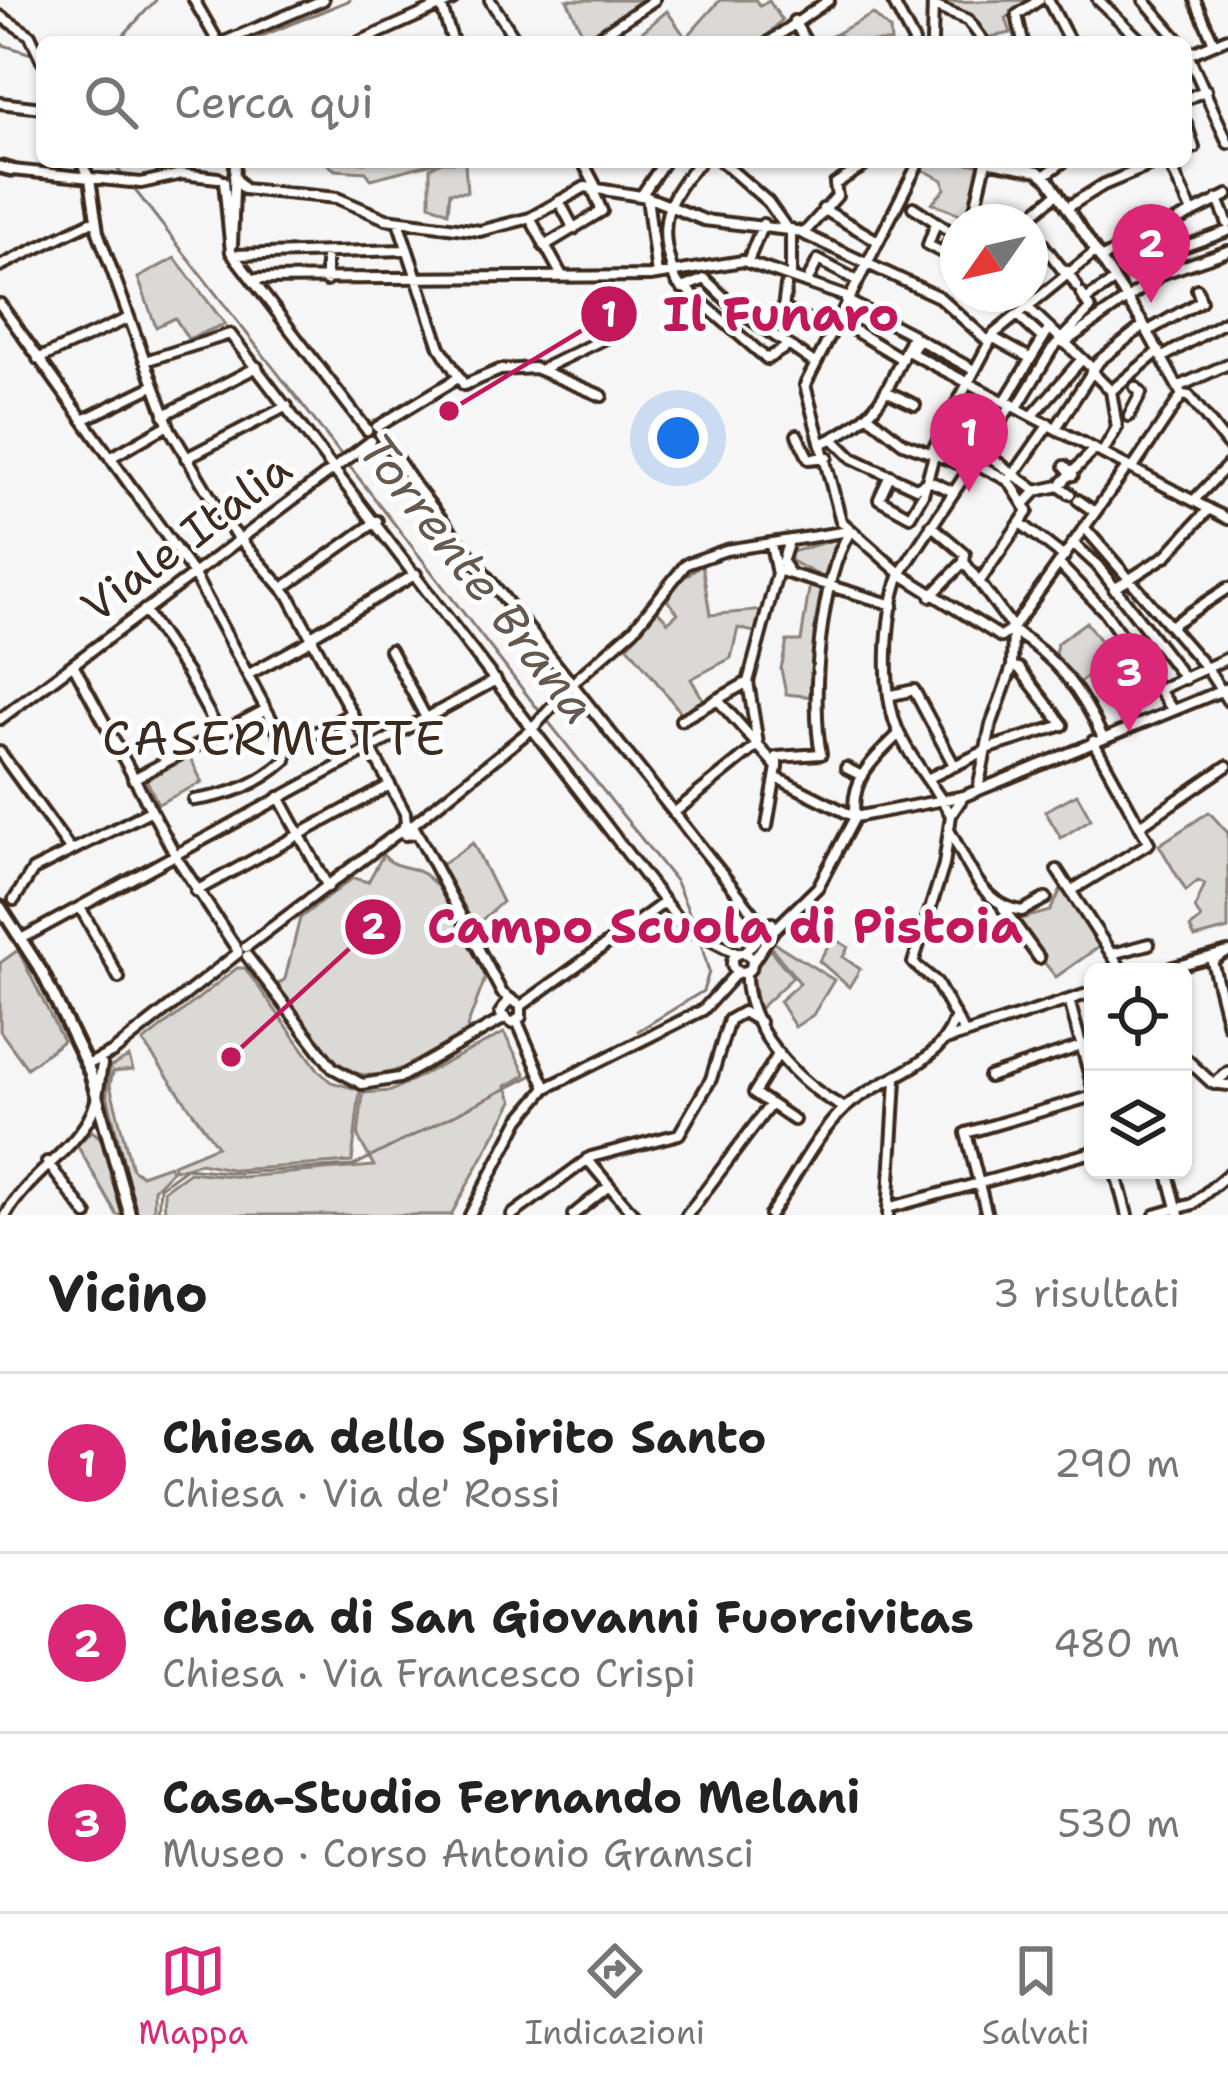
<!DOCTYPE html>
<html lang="it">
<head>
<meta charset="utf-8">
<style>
	:root { --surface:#fff; --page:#f6f6f6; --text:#222; --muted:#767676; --line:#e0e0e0; --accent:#db2777 }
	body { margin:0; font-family:"Shantell Sans",sans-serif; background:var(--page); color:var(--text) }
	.controls { position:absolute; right:36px; bottom:36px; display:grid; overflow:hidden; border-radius:18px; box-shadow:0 3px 9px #0004 }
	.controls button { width:108px; height:108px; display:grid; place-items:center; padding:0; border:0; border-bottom:3px solid var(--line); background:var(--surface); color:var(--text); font:60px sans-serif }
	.compass { position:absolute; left:940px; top:204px; width:108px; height:108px; border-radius:50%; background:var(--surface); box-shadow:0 3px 9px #0004; rotate:236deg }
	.you { position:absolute; left:678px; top:438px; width:42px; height:42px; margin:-30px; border:9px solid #fff; border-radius:50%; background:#1a73e8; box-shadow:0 0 0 18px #1a73e833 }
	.badge { display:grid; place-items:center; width:78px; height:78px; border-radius:50%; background:var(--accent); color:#fff; font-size:39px; font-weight:700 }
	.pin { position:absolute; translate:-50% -99px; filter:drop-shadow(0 3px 6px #0008) }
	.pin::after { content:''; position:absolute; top:63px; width:42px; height:36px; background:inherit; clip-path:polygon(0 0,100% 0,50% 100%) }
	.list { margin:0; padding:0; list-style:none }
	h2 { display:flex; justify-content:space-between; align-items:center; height:156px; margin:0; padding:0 48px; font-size:51px }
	h2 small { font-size:39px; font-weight:400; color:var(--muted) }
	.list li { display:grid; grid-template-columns:78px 1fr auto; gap:36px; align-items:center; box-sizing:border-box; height:180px; padding:0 48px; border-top:3px solid var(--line) }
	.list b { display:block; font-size:45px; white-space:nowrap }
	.list p { margin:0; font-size:39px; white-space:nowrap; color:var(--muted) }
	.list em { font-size:39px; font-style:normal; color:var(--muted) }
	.icon { flex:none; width:66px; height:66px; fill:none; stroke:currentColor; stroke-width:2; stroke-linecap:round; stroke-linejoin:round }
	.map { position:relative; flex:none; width:1228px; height:1215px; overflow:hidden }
	.search { position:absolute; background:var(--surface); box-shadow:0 3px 9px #0004; left:36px; right:36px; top:36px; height:132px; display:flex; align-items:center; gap:30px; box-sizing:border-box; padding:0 42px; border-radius:18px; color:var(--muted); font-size:45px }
	.sheet { height:696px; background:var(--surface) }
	nav { display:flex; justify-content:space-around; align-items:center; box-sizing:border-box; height:168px; border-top:3px solid var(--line); background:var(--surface); font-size:33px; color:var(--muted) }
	nav a { display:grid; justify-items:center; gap:6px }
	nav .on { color:var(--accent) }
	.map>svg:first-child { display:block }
	.green { fill:#dbd9d6; stroke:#8b827a; stroke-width:3 }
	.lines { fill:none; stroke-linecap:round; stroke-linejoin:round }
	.stream { stroke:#847972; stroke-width:3 }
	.minor-tunnel { stroke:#d1cdcb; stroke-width:8; stroke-dasharray:8 4; stroke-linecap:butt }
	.minor-casing { stroke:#3b2a1e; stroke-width:16 }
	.major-casing { stroke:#3b2a1e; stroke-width:18 }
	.minor { stroke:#fff; stroke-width:8 }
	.major { stroke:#fff; stroke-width:9 }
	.labels { text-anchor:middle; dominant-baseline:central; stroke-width:10; stroke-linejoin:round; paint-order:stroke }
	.street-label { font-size:45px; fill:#3b2a1e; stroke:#fff }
	.water-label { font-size:48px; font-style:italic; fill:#65584f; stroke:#fff }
	.neighbourhood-label { font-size:48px; letter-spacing:3px; fill:#3b2a1e; stroke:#fff }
	.leader { fill:none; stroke:#c2185b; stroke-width:4.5 }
	.callout-dot { fill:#c2185b; stroke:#fff; stroke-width:4.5 }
	.mark-label { font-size:36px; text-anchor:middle; font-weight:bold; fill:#fff }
	.callout-label { font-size:48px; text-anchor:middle; font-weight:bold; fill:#c2185b; stroke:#fff; stroke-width:10; stroke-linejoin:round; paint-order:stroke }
</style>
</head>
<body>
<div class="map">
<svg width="1228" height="1215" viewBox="0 0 1228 1215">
	<rect width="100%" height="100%" fill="#f7f6f6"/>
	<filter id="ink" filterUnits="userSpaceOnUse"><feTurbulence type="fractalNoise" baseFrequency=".00833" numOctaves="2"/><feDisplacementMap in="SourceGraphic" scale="24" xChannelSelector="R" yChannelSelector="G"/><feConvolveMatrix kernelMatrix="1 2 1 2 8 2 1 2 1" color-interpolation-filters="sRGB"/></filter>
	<g filter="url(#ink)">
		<path class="green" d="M567,0H646L586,41Z
			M720,0H756L760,6L769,1L782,20L761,42H630L667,11L686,38Z
			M1026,0L1028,4L1006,18L1011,33L985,38L974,19L938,2Z
			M873,14L890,30L891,42H845L840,35L820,42Z
			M325,162H437L371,179L366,172L335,170Z
			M442,162H465L467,192H450L448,212L430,204V168Z
			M928,162L981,164L967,217L932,203L945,189L943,180L923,170Z
			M175,258L225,324L188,339L175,318L156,327L138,278Z
			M839,538L830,581L789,560L792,552Z
			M702,564L710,615L764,610L758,633L738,628L731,658L691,679L704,701L682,714L628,646L657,610L668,622L678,613L667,600L678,582Z
			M810,583L828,590L815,697L786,694L781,669L787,641H801Z
			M1086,622L1129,680L1139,702L1114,713L1101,668L1077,684L1055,655L1057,643Z
			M190,757L202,782L158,804L146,779Z
			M1077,794L1091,819L1061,838L1045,811Z
			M1209,812L1228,833V929L1195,938L1190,928L1201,919L1195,908L1205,884L1198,881L1186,891L1159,845Z
			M473,843L502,902L475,926L441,865Z
			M383,855C394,869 411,865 425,875C453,895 470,946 486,976L467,1027L470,1035C352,1098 354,1091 276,986L285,979L300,918L353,878L368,882Z
			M1064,884L1100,946L1056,977L1015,927L1017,920L1050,911Z
			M833,938L848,947L843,957L860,969L849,987L819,961Z
			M773,942L834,980L813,1015L795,1027L779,1001L800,983L771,947Z
			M765,944L793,977L758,1010L750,963Z
			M18,950L63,1041L27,1068L0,1031V963Z
			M237,968H245L319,1071L331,1082L360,1090L352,1162L235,1170L200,1163L175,1170L173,1164L217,1146L143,1042Z
			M504,1033L526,1075L506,1086L513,1101L451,1215H165L164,1190L189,1172L242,1177L374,1166L358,1137L363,1093L391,1091Z
			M129,1057L133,1070L113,1072L110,1085L132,1169L141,1175L169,1165L172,1171L154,1189V1215H138L135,1209L107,1094L110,1067Z
			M92,1131L101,1138L123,1215H117L77,1145Z"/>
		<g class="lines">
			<path class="stream" d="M117,42L156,0
				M247,42L350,0
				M0,44L38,56
				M112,162L125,178
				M131,185L343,457
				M348,464L541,713
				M547,720L676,882L697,931
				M638,1031L703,991L709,972L700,940
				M158,1215L160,1187L186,1168L237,1173L353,1166L537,1073"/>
			<path class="minor-tunnel" d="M1004,212L1016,220"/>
			<defs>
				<path id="minor" d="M194,0L218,42
					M490,0L517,42
					M892,0L914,42
					M1048,0L1070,42
					M1098,0L1142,42
					M1144,0L1180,42
					M1195,0L1214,43
					M441,5L453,42
					M936,7L968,20L984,42
					M0,16L30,35L42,61
					M794,21L806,42
					M224,42L323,0
					M359,42L453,0
					M591,42L654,0
					M769,42L829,0
					M932,42L933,0
					M1023,42L1017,15L1039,0
					M1186,50L1228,143
					M1187,55L1228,38
					M1186,99L1206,90
					M0,103L42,108
					M1186,123L1194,148
					M81,162L90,179L98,232L170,429L226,523L289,596L405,813L406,825
					M583,162L596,187
					M700,162C671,192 657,220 670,262C674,274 672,279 682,288L705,279L737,310L813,362
					M722,162L768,202L785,226
					M919,162L805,385L841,521L902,575L1001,637L1013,628L1128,466
					M986,162L975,209L988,221
					M991,162L1038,171L1049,180L1144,325L1182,395
					M1169,162L1191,210
					M12,170L141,183L182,174L218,178
					M1045,175L1063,162
					M234,176L244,189L337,198L386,219L480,231L530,218L585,187L647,197L704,220L797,231L939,297L989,342
					M224,181L231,252L367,430
					M641,196L664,162
					M647,197L657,275
					M1218,199L1228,224
					M559,201L574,229
					M913,207L957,236
					M1068,207L1103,185L1158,162
					M823,209L876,240
					M530,218L561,274
					M398,221L440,347L464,385L500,370L535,368L602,396
					M987,222L1004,212
					M1024,222L1058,193
					M936,223L928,245L944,253L953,234
					M1030,228L1065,273
					M791,229V274
					M803,234L837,196L835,184L870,162
					M1128,242L1138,263L1228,231
					M232,245L235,162
					M544,246L602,211L592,188
					M326,253V281
					M233,255L404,250
					M1100,259L1228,195
					M748,261L763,224
					M0,266L95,220
					M1067,271L1077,287
					M252,279L650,276L743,261L847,297
					M808,280L818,260L856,280
					M684,287L767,359L788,346
					M846,300L913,335
					M1085,300L1114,281
					M0,304L193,573L287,748
					M1026,306L1093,369
					M784,309L829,329
					M1017,315L1041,337
					M835,319L902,359
					M781,324L786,286
					M1148,331L1201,301L1197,289
					M914,337L972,369
					M992,337L1028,357
					M918,339L911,353L1228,519
					M1064,343L1164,273L1228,251
					M1163,357L1228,320
					M38,359L129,318
					M145,361L230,334L683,926L738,954
					M542,369L614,334
					M1091,371L1111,391L1117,427L1103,452
					M1180,386L1228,364
					M1111,391L1159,351
					M888,392L915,405
					M1182,395L1189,396L1228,445
					M1005,401L1049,329
					M1018,406L1052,349L1090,309L1081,293
					M1034,414L1082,359
					M164,415L257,367
					M1129,416L1141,393L1135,387
					M870,417L903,443L971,468
					M83,420L153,386
					M377,427L458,378
					M1056,428L1099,361L1143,326
					M380,434L417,488L765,928
					M797,435L809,459L827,457
					M833,439L852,458L916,488L929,481L954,492
					M821,444C882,416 885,393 912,336
					M932,451L994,334L1095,252
					M984,452L1036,491L1026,502
					M948,456L976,404
					M110,458L168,425
					M186,458L287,406
					M975,463L1009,481L1028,511L980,581
					M1065,466L1073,475
					M1133,468L1182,395
					M890,475L879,499L910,516L923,494L935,452
					M1012,477L1049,424
					M1059,486L1070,494
					M1036,491L1059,486L1095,449
					M1078,500L1095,512
					M1194,500L1228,465
					M931,525L965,554L964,562L1013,628
					M1023,525L1064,557
					M1084,527L1208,670L1228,701
					M1073,543L1097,565L1185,679
					M788,544L782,562L788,571
					M1059,564L1104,611L1172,709
					M777,570L893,605
					M283,588L377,521
					M1114,589L1167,555L1209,509
					M931,596L964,562
					M144,610L187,673L220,734
					M1170,626L1228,588
					M1013,631C1056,657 1083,693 1103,738
					M311,636L416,574
					M390,650L426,718
					M73,664L178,860L238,951
					M249,674L313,639
					M748,682L758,744
					M1160,689L1228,658
					M892,695L914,690L954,765
					M717,699L777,767L767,826
					M0,719L371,441
					M681,720L748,682L777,574L771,545
					M986,749L1063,725L1019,668L1012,667
					M0,752L69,848
					M777,767V757L821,754C810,701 820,577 850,532
					M846,768L862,776
					M777,778L855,817
					M929,778L985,751
					M133,779L261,712
					M978,789L991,725L1012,667L1013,629
					M279,797L328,887
					M963,797L951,815L944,865L913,963L936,982L965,1034
					M194,800C230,795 258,785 286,760L287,748L352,713
					M675,812L758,745
					M951,815C936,789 913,763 900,735C880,694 885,616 900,574L1012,404
					M855,817L964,796L1228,688
					M855,817C849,780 874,758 899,734
					M412,825L533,728L579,677L634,629L686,564L726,550L849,531
					M412,825L413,834L405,835L404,826Z
					M1141,825L1227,766
					M415,829L502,993L521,1006V1017L512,1023L500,1013L509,1000
					M949,830C968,862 979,904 1022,911L1046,898
					M1057,870L1123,972
					M1074,889L1149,843L1093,741
					M196,891L390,785
					M14,900L33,870L150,811
					M80,907L119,978
					M1003,908L1039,958
					M775,929L818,887L855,817
					M23,938L496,680
					M246,947L403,829
					M744,953L772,923L774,930L752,963
					M732 963a10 10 0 1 1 20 0a10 10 0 1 1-20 0Z
					M1112,954L1149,944
					M1222,954L1212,961L1228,1025
					M247,956L333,1068L362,1084L399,1078L503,1019
					M746,971C743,1027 799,1086 845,1108
					M1156,972L1228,952
					M1069,1000L1093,1088
					M521,1006L665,902
					M517,1021L546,1088
					M943,1041L1093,992
					M779,1053L754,1093L794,1120
					M1183,1056L1212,1083L1228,1085
					M87,1065L113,1052L238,953
					M989,1077L1093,1042
					M1214,1084L1228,1072
					M587,1159L634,1215
					M47,1162L87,1215
					M1115,1170L1127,1215
					M1167,1170L1179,1215
					M888,1208L1093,1152
					M6,1215C27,1177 67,1156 88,1120C99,1102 98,1084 102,1065
					M470,1215L520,1119L546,1088L703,1010L738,971
					M512,1215L591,1157L679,1134L711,1079L729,1020L743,1012L760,1022
					M573,1215L609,1186
					M687,1215L770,1105
					M770,1215C794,1181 815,1135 846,1107C880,1077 937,1069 954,1021
					M888,1215L896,1080
					M987,1215L966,1133L1093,1096
					M1155,1215L1193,1204L1228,1174"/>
				<path id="major" d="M0,167L12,170
					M0,907L42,972L90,1072L130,1215"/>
			</defs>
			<use href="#minor" class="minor-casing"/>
			<use href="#major" class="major-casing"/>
			<use href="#minor" class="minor"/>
			<use href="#major" class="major"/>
		</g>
	</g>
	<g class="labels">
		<g class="street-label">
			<text transform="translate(186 537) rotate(-37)">Viale Italia</text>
		</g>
		<g class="water-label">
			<text transform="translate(478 578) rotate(52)">Torrente Brana</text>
		</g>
		<g class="neighbourhood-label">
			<text x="275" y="738">CASERMETTE</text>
		</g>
	</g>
	<path class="leader" d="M449 411L609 314M231 1057L373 927"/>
	<g class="callout-dot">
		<circle cx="449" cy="411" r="12"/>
		<circle cx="231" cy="1057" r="12"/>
		<circle cx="609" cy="314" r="30"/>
		<circle cx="373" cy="927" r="30"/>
	</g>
	<g class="mark-label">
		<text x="609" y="327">1</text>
		<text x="373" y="939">2</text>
	</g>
	<g class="callout-label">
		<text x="781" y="331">Il Funaro</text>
		<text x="725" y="943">Campo Scuola di Pistoia</text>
	</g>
</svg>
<div class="controls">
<button><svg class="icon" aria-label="locate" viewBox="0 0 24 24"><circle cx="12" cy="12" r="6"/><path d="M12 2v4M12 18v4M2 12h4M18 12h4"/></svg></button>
<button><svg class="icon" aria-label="layers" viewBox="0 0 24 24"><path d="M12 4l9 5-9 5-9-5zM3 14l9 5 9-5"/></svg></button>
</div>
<svg class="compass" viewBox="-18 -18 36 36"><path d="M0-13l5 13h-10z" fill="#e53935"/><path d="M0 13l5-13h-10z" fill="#767676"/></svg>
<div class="you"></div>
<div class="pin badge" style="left:969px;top:492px">1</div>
<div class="pin badge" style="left:1151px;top:303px">2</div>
<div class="pin badge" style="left:1129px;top:732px">3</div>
<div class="search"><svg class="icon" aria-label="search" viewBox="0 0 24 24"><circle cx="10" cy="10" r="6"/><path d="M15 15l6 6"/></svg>Cerca qui</div>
</div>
<section class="sheet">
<h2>Vicino<small>3 risultati</small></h2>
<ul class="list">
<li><span class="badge">1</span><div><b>Chiesa dello Spirito Santo</b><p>Chiesa · Via de' Rossi</p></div><em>290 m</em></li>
<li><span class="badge">2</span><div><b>Chiesa di San Giovanni Fuorcivitas</b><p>Chiesa · Via Francesco Crispi</p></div><em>480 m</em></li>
<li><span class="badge">3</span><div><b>Casa-Studio Fernando Melani</b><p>Museo · Corso Antonio Gramsci</p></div><em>530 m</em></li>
</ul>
</section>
<nav>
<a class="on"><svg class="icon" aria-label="map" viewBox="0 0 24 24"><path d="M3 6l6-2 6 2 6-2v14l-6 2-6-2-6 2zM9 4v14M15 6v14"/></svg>Mappa</a>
<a><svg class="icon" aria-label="directions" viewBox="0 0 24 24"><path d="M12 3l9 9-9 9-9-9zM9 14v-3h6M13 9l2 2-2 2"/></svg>Indicazioni</a>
<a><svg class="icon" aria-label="saved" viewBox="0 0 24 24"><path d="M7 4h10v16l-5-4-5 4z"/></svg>Salvati</a>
</nav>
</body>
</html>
